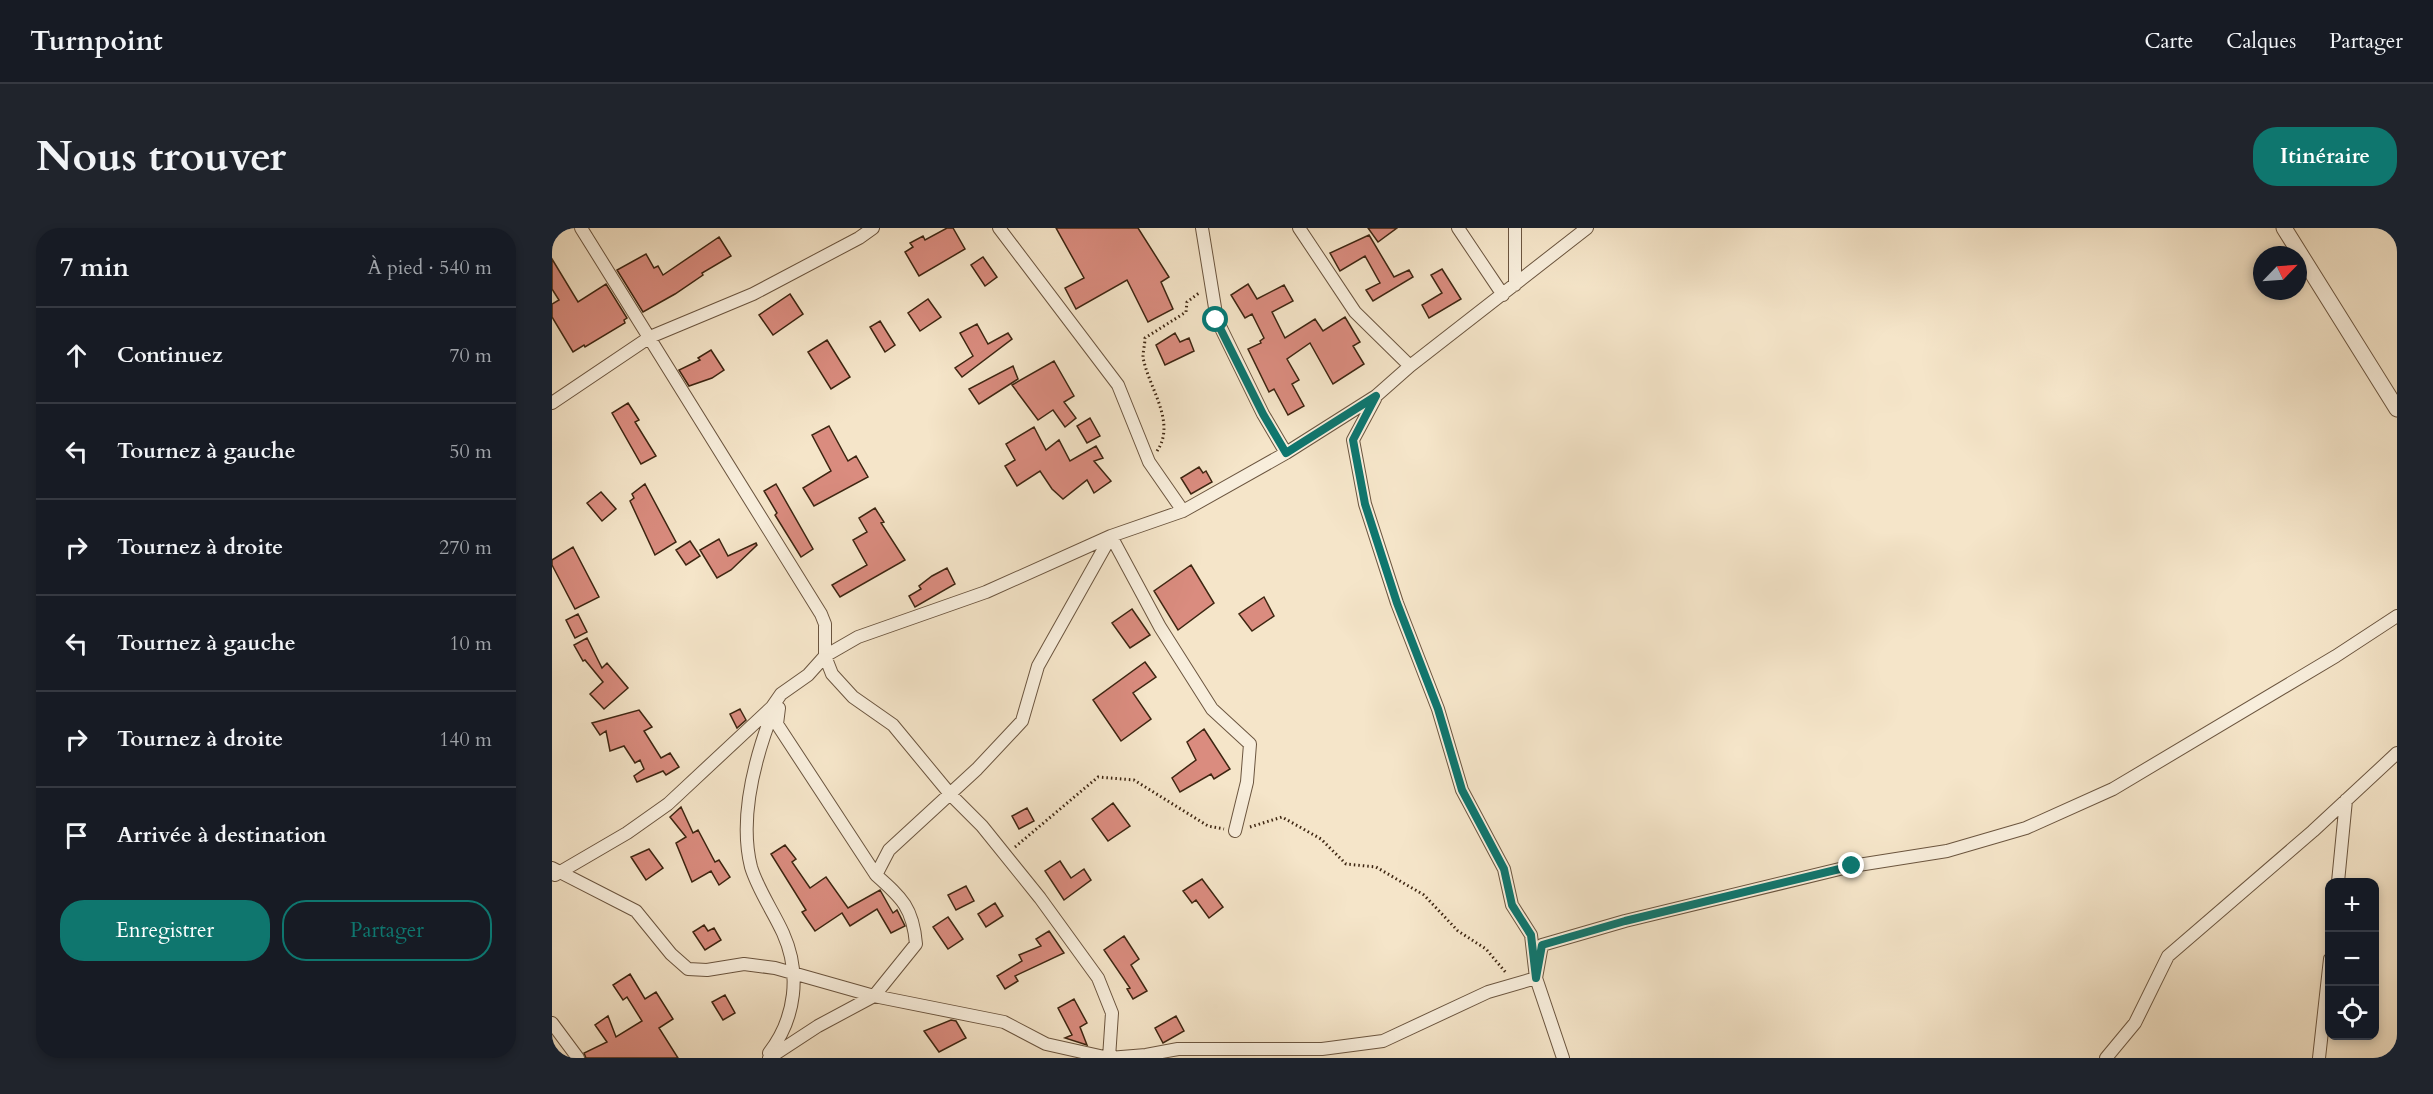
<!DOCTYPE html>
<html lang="fr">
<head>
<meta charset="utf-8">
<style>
	:root { --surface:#171b24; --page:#20242c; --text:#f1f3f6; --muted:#9ea1a6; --line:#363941; --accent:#0f766e }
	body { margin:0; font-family:Cardo,serif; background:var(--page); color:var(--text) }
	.controls { position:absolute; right:18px; bottom:18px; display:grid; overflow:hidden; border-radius:12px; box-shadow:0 3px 9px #0003 }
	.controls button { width:54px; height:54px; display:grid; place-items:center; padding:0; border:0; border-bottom:2px solid var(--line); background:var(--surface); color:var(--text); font:30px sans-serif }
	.compass { position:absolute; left:1701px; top:18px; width:54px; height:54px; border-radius:50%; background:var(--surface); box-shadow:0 3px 9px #0003; rotate:65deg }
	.stop { position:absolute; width:18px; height:18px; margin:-14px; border:4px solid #0f766e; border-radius:50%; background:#fff }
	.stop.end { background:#0f766e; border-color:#fff; box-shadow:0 2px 6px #0008 }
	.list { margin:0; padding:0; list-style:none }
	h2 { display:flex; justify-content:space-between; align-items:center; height:78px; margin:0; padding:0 24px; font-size:26px }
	h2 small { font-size:20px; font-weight:400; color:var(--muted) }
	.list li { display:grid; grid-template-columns:39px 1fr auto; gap:18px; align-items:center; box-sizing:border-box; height:96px; padding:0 24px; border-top:2px solid var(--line) }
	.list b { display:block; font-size:22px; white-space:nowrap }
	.list em { font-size:20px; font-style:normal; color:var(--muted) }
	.actions { display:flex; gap:12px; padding:18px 24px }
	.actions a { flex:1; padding:14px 0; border:2px solid var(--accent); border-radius:24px; text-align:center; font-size:21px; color:var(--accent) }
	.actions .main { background:var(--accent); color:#fff }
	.icon { flex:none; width:33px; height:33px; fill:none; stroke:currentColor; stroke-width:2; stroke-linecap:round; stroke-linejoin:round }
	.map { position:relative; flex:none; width:1845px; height:830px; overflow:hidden; border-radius:24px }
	header { display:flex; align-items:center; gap:36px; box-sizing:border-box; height:84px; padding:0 30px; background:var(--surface); border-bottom:2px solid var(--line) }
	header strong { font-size:28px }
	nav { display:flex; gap:33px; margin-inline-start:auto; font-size:21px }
	.intro { display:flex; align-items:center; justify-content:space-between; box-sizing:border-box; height:144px; padding:0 36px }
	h1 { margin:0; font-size:42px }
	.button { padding:15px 27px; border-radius:24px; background:var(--accent); color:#fff; font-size:21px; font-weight:700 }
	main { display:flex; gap:36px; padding:0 36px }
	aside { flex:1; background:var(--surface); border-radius:24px; box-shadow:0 3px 9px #0003 }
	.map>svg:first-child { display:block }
	.building { fill:#da8c7f; stroke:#3d2511; stroke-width:1.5 }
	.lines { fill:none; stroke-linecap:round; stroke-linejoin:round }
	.minor-casing { stroke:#6b553f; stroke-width:14 }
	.tertiary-casing { stroke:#6b553f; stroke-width:17 }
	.path { stroke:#3d2511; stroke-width:3; stroke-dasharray:1.5 3; stroke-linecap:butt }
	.minor { stroke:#f8eedc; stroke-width:12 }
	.tertiary { stroke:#f8eedc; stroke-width:15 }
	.route { stroke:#0f766e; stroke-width:8 }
</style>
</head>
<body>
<header>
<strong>Turnpoint</strong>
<nav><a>Carte</a><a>Calques</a><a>Partager</a></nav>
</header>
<div class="intro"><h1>Nous trouver</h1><a class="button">Itinéraire</a></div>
<main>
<aside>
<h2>7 min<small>À pied · 540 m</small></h2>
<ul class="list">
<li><svg class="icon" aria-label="ahead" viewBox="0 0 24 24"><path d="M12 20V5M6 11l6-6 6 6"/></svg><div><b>Continuez</b></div><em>70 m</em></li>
<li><svg class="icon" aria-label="left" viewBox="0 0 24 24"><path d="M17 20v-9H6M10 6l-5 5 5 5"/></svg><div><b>Tournez à gauche</b></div><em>50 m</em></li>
<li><svg class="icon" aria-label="right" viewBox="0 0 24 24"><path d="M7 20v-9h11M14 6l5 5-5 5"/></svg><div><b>Tournez à droite</b></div><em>270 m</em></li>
<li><svg class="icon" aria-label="left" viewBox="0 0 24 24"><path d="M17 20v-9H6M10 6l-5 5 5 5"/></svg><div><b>Tournez à gauche</b></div><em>10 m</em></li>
<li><svg class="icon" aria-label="right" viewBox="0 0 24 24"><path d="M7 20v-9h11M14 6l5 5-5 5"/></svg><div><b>Tournez à droite</b></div><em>140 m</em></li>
<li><svg class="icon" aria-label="arrive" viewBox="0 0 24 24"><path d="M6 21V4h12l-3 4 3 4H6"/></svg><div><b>Arrivée à destination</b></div></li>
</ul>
<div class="actions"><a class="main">Enregistrer</a><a>Partager</a></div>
</aside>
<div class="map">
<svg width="1845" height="830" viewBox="0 0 1845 830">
	<rect width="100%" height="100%" fill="#f5e5c9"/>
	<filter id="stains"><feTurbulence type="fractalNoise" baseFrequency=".00333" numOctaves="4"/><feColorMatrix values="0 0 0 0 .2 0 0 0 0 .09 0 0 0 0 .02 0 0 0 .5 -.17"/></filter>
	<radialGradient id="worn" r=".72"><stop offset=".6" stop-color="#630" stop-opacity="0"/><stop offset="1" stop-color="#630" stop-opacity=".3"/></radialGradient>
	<path class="building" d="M395,0H401L413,21L367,48L353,24L361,19L358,15L371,8L373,12Z
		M504,0H586L617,49L609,54L621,81L596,94L575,52L524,81L513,60L532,50Z
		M816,0H845L826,14Z
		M817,7L842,49L857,42L861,49L821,73L814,62L828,55L813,28L788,43L778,25Z
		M167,9L179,28L150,45L151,47L123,66L91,84L65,42L94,26L102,40L106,38L111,47Z
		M431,29L445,49L433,58L419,37Z
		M0,31L26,74L54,56L75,90L72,92L73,95L33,119L32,117L21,124L0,89V76L7,72L0,61Z
		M890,41L909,71L877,90L870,77L890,65L879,47Z
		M696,56L705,71L732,57L741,73L720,84L733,110L763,91L771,103L793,89L808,114L801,118L812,136L781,156L758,115L735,131L747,152L740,156L752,178L736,187L722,161L717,164L696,121L709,115L708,113L712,110L700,86L693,90L679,67Z
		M238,66L251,86L221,107L207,87Z
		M376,71L389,89L368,103L356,85Z
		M328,93L343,117L333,124L318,99Z
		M425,96L436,116L456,105L460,111L410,149L403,140L421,128L408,105Z
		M623,105L628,114L637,110L642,123L613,137L604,117Z
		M275,112L298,149L279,161L256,124Z
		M159,122L172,142L160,150L137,158L127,142L148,132L146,130Z
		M502,133L522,168L512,174L524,190L513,199L501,182L486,192L460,157Z
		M461,138L466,151L427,176L417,161Z
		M76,175L87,192L83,194L104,228L89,236L60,185Z
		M538,190L548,208L535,215L525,198Z
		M277,198L296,233L304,228L316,249L262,278L251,260L279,243L260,207Z
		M482,199L494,222L507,212L518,233L544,218L551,230L542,233L559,253L542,265L535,252L511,271L500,261L488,243L465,258L453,238L463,232L454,216Z
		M647,239L651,245L654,243L660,254L639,266L629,250Z
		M93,256L124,314L103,327L78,273L82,270L80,266Z
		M224,256L261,321L249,329L223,287L225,285L212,263Z
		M49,264L64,281L50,293L35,275Z
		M323,280L332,294L329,295L353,332L288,369L280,357L315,337L301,312L315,304L307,290Z
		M167,311L176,328L204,315L205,317L179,342L165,350L148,322Z
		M138,313L148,328L134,337L124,322Z
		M21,319L47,369L23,381L0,337V332Z
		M639,337L662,375L626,402L602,363Z
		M395,340L403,356L363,379L357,368L369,361L367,358L380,348Z
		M712,369L722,388L700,403L687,386Z
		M580,381L598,407L578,420L560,395Z
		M26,386L35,404L23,410L14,392Z
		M35,410L50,440L55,435L76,460L52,481L38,466L51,454L33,432L31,433L22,417Z
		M593,434L604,449L581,465L599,491L569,513L541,472Z
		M188,481L194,492L185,500L178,486Z
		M87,482L100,499L92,503L109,530L118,525L127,539L114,547L111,543L85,554L82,548L92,541L88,532L83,535L72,518L58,523L54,503L48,507L40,495Z
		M652,501L678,541L662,551L659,546L628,564L620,550L644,532L635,514Z
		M561,575L578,598L556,613L540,591Z
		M129,579L141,605L146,602L163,634L167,632L178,649L167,657L159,643L140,654L124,615L134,609L118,589Z
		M475,580L482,593L467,601L460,588Z
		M233,617L244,631L240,634L258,660L274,649L296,680L328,662L341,685L345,682L353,698L339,705L325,681L298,698L290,685L263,703L250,684L254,682L219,626Z
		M97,621L111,640L94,652L79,629Z
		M508,633L519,650L532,641L539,652L512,672L493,643Z
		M650,651L671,679L657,690L644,672L640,675L631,663Z
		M414,658L422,673L404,682L396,667Z
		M443,675L451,688L434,699L426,686Z
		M396,689L411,711L396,721L381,699Z
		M152,697L156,703L162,700L169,712L153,722L141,704Z
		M497,703L512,725L463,748L466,753L453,761L445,748L470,733L467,727L489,718L484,711Z
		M572,708L587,731L579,737L595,763L581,771L575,761L578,760L552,722Z
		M78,746L93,771L104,764L121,791L107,800L126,830H34L32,825L55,814L43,797L56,788L64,809L90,793L75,769L71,772L61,757Z
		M173,767L183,785L171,792L160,774Z
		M522,771L535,795L528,799L535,817L513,810L520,807L506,780Z
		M624,788L632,803L611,815L603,800Z
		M399,792L404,793L414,810L387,824L372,803Z"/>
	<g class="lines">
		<defs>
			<path id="minor" d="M29,0L269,386L273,396V428L280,446L301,469L341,497L398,566L430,598L488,670L546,750L560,785L557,830
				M447,0L566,157L597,234L631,283
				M650,0L665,92L711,186L734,225
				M747,0L803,84L858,138
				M906,0L951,67
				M963,0V57
				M823,171L801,212L813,276L845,375L886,481L910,562L952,641L960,677L979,707L984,750L1011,830
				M0,175L98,109L201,66L307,10L321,0
				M559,308L608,399L660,481L698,516L695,554L683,603
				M227,480L225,496L324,647
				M0,640L84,683L119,726L136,741L155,742L192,736L223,740L322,768L452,794L494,816L557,830L594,827L626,821H770L831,813L936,764L984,750L990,717L1073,693L1300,638L1395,623L1474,600L1561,561L1784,428L1845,388
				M3,647L75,605L116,576L220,479L229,466L256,447L273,428L306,409L434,364L559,308L631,283L734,225L824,168L858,138L1035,0
				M1786,654L1794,572
				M0,795L26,830
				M217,825C244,790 249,745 231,705C221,683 206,662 199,639C186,587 204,526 223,478
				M217,830L266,798L322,768L364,716C361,680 350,670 324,647L337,622L425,541L470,493L486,438L559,308
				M1554,830L1583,795L1616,728L1761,603L1845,525
				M1767,830L1778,731"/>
			<path id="tertiary" d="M1732,0L1845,181"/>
		</defs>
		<use href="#minor" class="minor-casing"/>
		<use href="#tertiary" class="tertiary-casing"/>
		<path class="path" d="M605,223C625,194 596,159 591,129C591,123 593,116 593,110L634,84L635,74L647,65
			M698,599L730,589L769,611L794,636L824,639L872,667L906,703L934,721L955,746
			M463,619L546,549L582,552L656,598L672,601"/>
		<use href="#minor" class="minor"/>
		<use href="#tertiary" class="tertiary"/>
	</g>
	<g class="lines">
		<path class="route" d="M664,92L711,186L734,225L824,168L801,212L813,276L845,375L886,481L910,562L952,641L960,677L979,707L984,750L990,717L1073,693L1300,638"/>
	</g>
	<rect width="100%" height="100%" filter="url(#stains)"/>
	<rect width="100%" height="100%" fill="url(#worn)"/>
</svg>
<div class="controls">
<button>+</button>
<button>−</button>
<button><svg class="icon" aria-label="locate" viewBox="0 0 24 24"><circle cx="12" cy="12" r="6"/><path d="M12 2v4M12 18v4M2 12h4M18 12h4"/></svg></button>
</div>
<svg class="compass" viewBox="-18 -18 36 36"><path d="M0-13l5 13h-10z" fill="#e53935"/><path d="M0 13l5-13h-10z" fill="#9ea1a6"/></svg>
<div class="stop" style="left:664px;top:92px"></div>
<div class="stop end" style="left:1300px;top:638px"></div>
</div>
</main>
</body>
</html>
